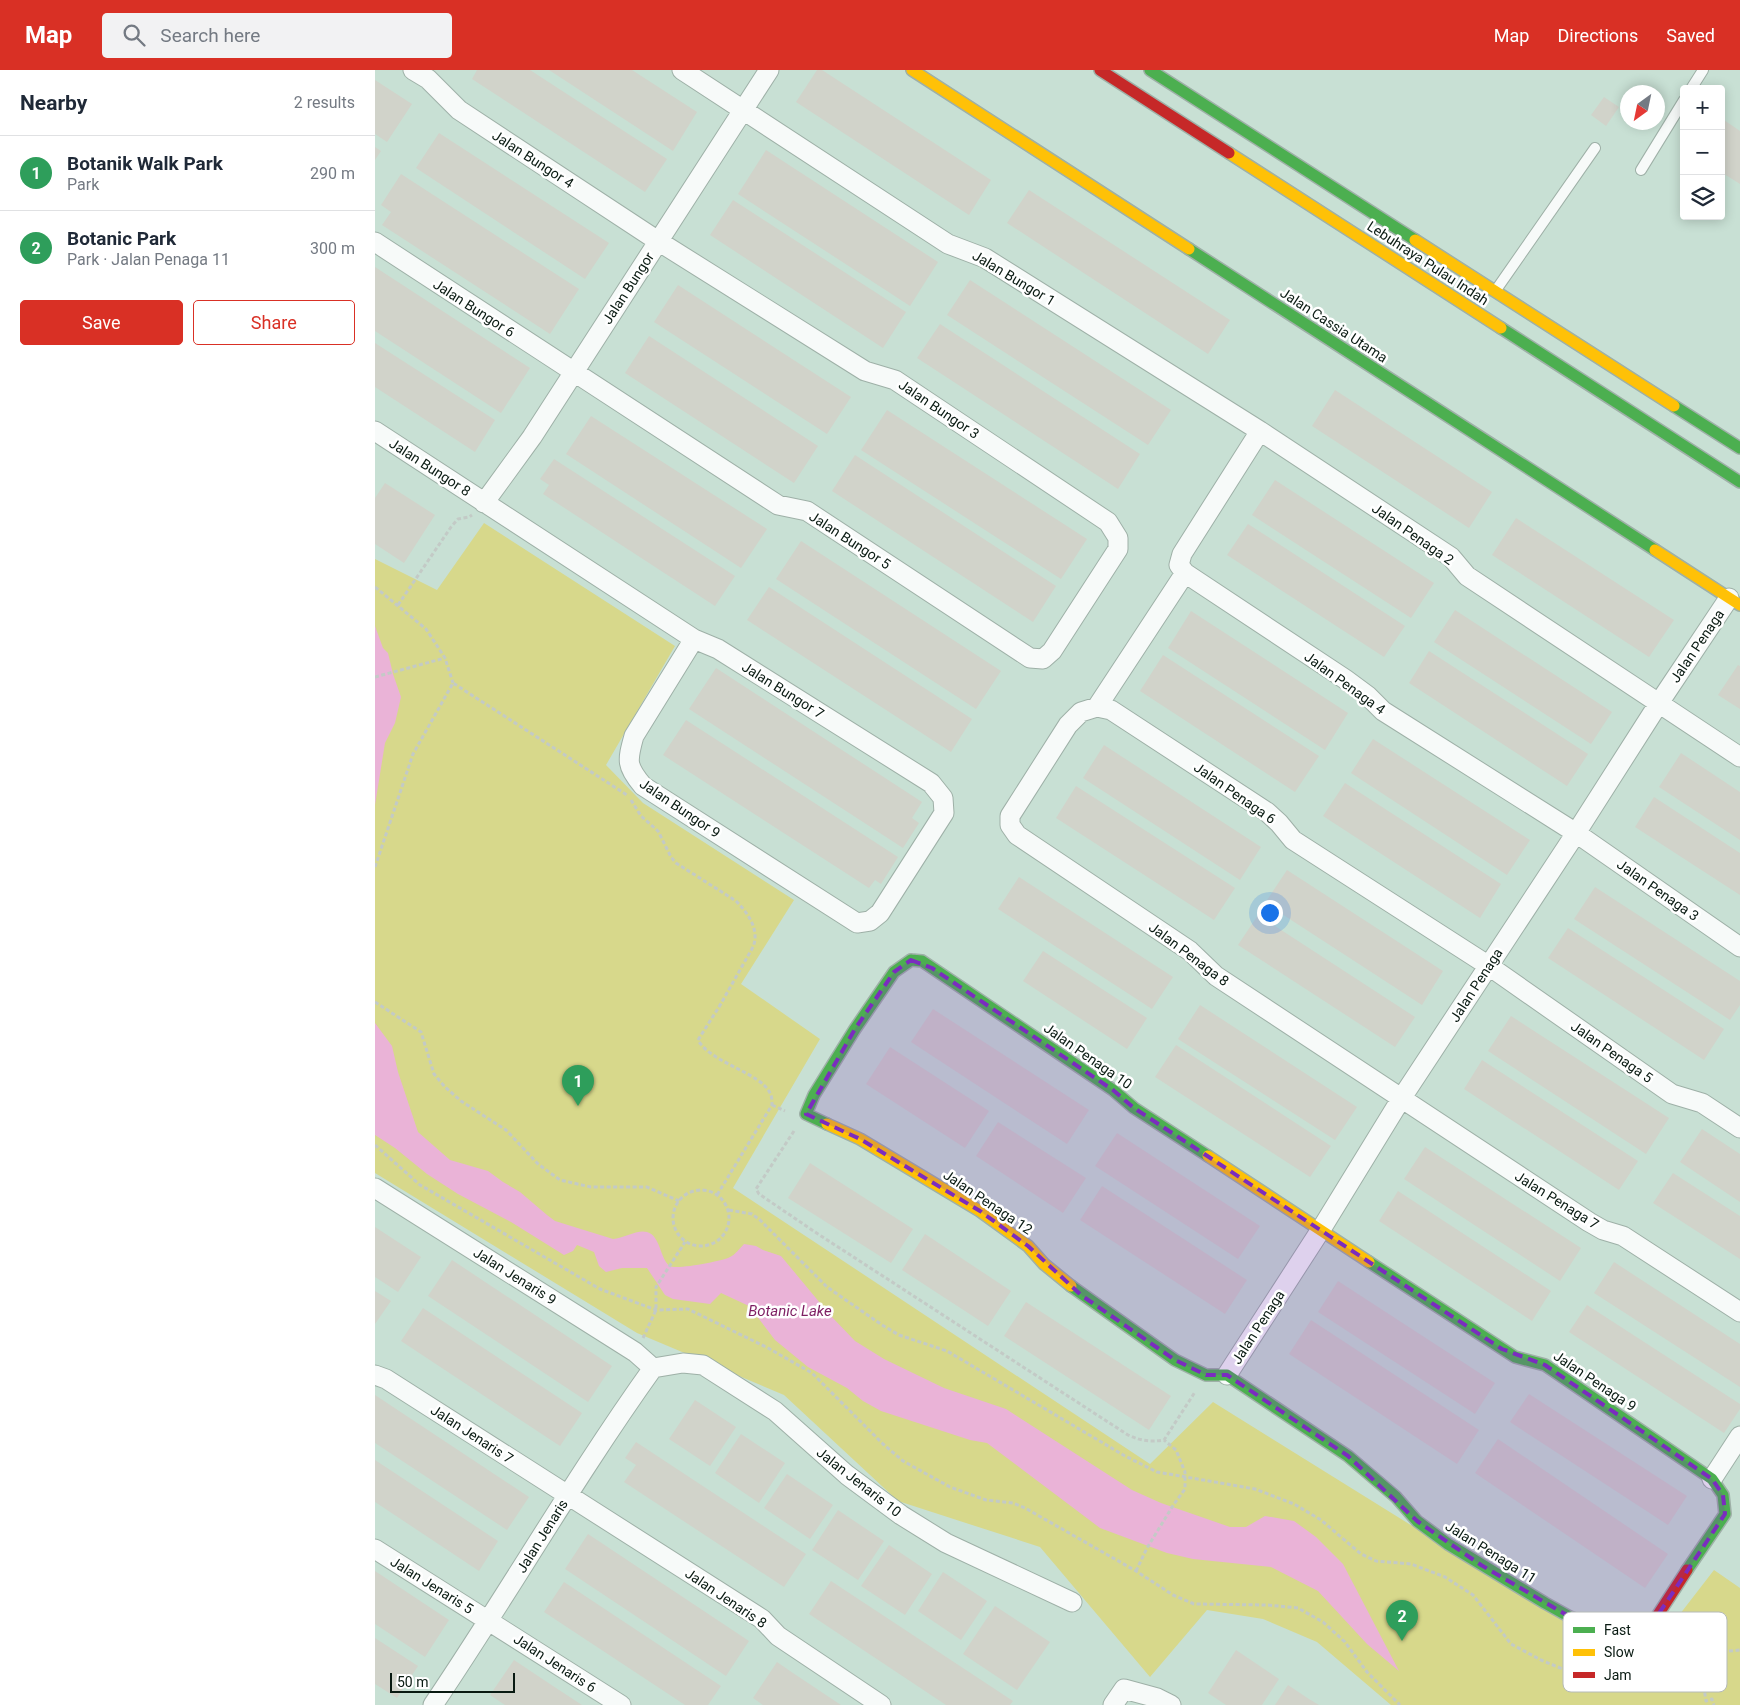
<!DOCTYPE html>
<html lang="en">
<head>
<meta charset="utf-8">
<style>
	:root { --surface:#fff; --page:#f2f2f3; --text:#1f2937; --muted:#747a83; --line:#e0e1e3; --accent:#d93025 }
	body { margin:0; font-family:Roboto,sans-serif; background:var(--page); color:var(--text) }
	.controls { position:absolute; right:15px; top:15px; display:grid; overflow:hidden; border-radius:5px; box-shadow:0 2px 12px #0003 }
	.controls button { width:45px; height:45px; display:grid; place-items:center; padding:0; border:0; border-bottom:1px solid var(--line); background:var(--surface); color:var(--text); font:25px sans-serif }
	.compass { position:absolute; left:1245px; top:15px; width:45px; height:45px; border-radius:50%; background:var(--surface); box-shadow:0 2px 12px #0003; rotate:213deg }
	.scale { position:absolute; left:15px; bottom:12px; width:125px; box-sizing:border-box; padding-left:5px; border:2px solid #091a12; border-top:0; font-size:14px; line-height:18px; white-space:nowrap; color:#091a12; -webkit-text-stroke:4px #fff; paint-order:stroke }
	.you { position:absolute; left:894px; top:842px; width:18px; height:18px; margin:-12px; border:4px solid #fff; border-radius:50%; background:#1a73e8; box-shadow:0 0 0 8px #1a73e833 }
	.badge { display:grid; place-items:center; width:32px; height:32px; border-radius:50%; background:var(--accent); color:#fff; font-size:16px; font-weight:700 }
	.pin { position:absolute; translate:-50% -41px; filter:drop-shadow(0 1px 2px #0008) }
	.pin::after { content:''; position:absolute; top:26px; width:18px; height:15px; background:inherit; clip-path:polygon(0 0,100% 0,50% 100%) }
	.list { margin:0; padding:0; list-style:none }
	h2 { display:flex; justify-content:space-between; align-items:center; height:65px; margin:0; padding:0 20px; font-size:21px }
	h2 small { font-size:16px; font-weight:400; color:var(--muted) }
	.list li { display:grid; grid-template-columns:32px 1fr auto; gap:15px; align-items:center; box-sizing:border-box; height:75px; padding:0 20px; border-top:1px solid var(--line) }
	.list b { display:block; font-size:19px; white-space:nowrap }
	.list p { margin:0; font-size:16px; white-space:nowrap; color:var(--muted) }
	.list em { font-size:16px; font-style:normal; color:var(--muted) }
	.actions { display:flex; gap:10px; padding:15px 20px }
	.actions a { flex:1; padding:11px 0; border:1px solid var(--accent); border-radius:5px; text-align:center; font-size:18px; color:var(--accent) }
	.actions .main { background:var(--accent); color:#fff }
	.icon { flex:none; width:28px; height:28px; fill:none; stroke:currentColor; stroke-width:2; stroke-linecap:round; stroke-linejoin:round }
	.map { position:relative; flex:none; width:1365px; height:1635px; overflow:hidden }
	header { display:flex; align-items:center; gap:30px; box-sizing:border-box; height:70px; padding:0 25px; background:var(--accent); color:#fff }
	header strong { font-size:24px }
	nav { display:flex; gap:28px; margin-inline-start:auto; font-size:18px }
	.search { width:350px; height:45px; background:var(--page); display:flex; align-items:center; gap:12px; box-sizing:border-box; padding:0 18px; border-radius:5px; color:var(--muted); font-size:19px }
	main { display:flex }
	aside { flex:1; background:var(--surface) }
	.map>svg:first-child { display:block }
	.green { fill:#d7d88b }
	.water { fill:#eab3d7 }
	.building { fill:#d1d3ca }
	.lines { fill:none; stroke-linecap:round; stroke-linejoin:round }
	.lane-casing { stroke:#9eb0a7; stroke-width:12 }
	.street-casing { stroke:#9eb0a7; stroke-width:21 }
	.fast-casing { stroke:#9eb0a7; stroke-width:14 }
	.slow-casing { stroke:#9eb0a7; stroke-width:14 }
	.jam-casing { stroke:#9eb0a7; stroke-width:14 }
	.path { stroke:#c3cac6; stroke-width:3; stroke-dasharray:4 2.5; stroke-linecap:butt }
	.lane { stroke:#f7faf9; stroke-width:10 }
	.street { stroke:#f7faf9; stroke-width:19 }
	.fast { stroke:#4caf50; stroke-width:11 }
	.slow { stroke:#ffc107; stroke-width:11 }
	.jam { stroke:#c62828; stroke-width:11 }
	.marked { fill:#7b2cbf; fill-opacity:0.2; stroke:#7b2cbf; stroke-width:4; stroke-dasharray:10 6; stroke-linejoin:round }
	.labels { text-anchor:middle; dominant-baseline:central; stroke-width:5; stroke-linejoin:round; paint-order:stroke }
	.street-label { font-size:14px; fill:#091a12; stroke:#fff }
	.water-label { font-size:15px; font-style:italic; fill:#7e1f63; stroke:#fff }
	.key { fill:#fff; stroke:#b5bab8; stroke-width:1 }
	.key-label { font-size:14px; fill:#091a12 }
</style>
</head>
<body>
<header>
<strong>Map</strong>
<div class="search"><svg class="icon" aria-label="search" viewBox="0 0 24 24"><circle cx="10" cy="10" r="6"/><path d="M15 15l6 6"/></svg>Search here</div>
<nav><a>Map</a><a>Directions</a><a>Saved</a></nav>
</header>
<main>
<aside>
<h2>Nearby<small>2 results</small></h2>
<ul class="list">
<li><span class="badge" style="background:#2e9e5b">1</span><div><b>Botanik Walk Park</b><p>Park</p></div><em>290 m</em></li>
<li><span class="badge" style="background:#2e9e5b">2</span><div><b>Botanic Park</b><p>Park · Jalan Penaga 11</p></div><em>300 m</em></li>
</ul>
<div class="actions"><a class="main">Save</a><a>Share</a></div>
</aside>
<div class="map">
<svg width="1365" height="1635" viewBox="0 0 1365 1635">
	<rect width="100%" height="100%" fill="#c8e0d4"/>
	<path class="green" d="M109,453L300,576L231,695L268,733L419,830L366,914L445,969L358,1118L775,1394L838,1332L1264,1597L1339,1500L1365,1518V1635H1016L942,1572L888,1549L832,1540L775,1607L665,1477L523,1431L409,1325L262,1263L0,1103V489L62,520Z"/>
	<path class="water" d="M0,556L8,578L13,583L18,604L26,627L20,653L10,673L0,735Z
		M0,953L17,976L23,1002L43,1062L75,1090L113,1101L128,1112L145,1122L172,1145L180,1151L238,1169C249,1168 263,1159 272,1162C286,1166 285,1190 295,1196C301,1200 348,1191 355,1187C360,1185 365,1178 369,1174L381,1176L388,1180L406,1186L455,1245L480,1271L509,1289L569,1318L631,1339L757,1420L786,1433L855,1457H871L890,1446L919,1451L941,1467L968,1494L1024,1601L992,1574L943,1521L896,1497L818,1489L792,1483L725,1458L612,1373L595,1370L506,1341L488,1331L472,1318L433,1297L400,1270L374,1236L346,1223L335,1234L298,1229L290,1225L272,1198H247L231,1202L224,1196L219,1182L202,1175L198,1181L189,1185L136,1152L83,1124L52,1104L20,1078L0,1065Z"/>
	<path class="building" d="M102,0H155L292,89L270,122L97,9Z
		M174,0H257L322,42L298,81Z
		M442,0H447L616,110L594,145L421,32Z
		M0,10L37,34L12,72L0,64Z
		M1229,27L1244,37L1231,56L1216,45Z
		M1346,48L1365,61V114L1346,102Z
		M64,63L234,173L210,209L41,98Z
		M0,77L6,81L0,90Z
		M391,80L563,192L535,236L363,124Z
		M26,104L204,219L175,264L7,155L16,142L6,135Z
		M654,120L855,250L833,284L632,153Z
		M358,130L531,242L508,278L335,165Z
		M0,197L155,298L126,343L0,261Z
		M595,210L796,340L773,375L572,245Z
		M303,215L476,327L452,364L279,252Z
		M565,254L765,384L743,419L542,288Z
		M274,266L443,376L419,413L250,303Z
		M0,273L120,350L100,382L0,317Z
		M960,320L1117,422L1094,458L937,356Z
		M512,340L712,469L686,509L486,380Z
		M216,346L392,459L366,498L191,384Z
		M480,385L681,516L658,552L457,421Z
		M179,389L360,506L340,536L168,424L174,415L165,409Z
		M900,410L1059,513L1036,548L877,445Z
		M10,413L60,445L29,493L0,474V428Z
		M1141,448L1299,550L1274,587L1117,485Z
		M873,454L1030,556L1009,587L852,485Z
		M426,471L626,601L601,639L401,509Z
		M394,517L597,649L576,682L372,550Z
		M1080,540L1237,642L1216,674L1059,572Z
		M816,541L973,643L950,680L793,578Z
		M1054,581L1213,684L1192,716L1034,613Z
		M788,585L944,686L920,722L765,621Z
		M1363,595L1365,596V639L1343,625Z
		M341,598L547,732L537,748L544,753L528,778L314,639Z
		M311,650L523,787L506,814L500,810L494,818L288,685Z
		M998,669L1155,770L1132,805L976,703Z
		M729,675L886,777L865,810L708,708Z
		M1306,683L1365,722V770L1284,717Z
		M970,713L1126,814L1105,848L948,746Z
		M701,716L860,818L839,850L681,748Z
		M1279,727L1365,783V825L1260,757Z
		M912,800L1068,901L1047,935L890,833Z
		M644,807L798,907L777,939L623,839Z
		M1220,817L1365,911V935L1355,950L1199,849Z
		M883,845L1040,947L1020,977L863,875Z
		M1193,858L1349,959L1329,990L1173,888Z
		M668,881L772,948L752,979L648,911Z
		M825,935L982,1037L960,1070L803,969Z
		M558,939L714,1040L692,1074L536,972Z
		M1136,946L1294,1048L1271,1084L1113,981Z
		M801,975L956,1076L935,1107L780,1007Z
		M515,977L614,1041L590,1078L491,1014Z
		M1107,990L1263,1091L1244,1120L1089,1019Z
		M623,1052L711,1108L688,1143L601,1086Z
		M1327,1059L1365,1084V1132L1305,1092Z
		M742,1063L885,1156L863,1189L720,1096Z
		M1050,1077L1206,1178L1185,1211L1029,1109Z
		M435,1093L538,1159L516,1193L413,1128Z
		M1298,1103L1365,1146V1189L1278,1133Z
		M727,1116L872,1210L850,1244L705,1150Z
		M1023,1121L1176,1221L1157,1251L1004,1151Z
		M0,1157L46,1187L23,1222L0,1207Z
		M550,1164L636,1221L613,1256L527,1200Z
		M77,1190L237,1296L213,1332L53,1226Z
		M1239,1192L1365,1274V1317L1219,1223Z
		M963,1211L1120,1313L1100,1344L943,1242Z
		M0,1221L16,1231L0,1254Z
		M651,1232L796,1326L774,1360L629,1266Z
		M1212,1235L1365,1334V1339L1349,1363L1194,1262Z
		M48,1238L207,1343L185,1376L26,1271Z
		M936,1250L1104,1360L1082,1394L914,1284Z
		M1154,1324L1312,1426L1293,1455L1135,1352Z
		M0,1325L154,1427L132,1460L0,1373Z
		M320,1330L361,1357L335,1396L294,1369Z
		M366,1364L410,1393L384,1433L340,1403Z
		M1123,1369L1293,1484L1270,1518L1100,1403Z
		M261,1372L431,1484L409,1517L249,1412L261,1395L250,1388Z
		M0,1390L123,1471L104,1501L0,1432Z
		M412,1404L458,1435L435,1469L389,1438Z
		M463,1440L509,1471L483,1510L437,1480Z
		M213,1464L374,1571L351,1606L190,1499Z
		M514,1475L557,1504L530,1545L486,1516Z
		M0,1501L74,1550L50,1587L0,1554Z
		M568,1502L612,1531L586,1570L543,1541Z
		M456,1511L638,1631L635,1635H571L434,1544Z
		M189,1512L346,1616L333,1635H310L169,1542Z
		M620,1536L675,1572L642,1620L588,1584Z
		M0,1568L43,1596L22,1628L0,1614Z
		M861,1580L904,1609L887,1635H851L833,1623Z
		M139,1590L178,1616L207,1635H130L115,1625Z
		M402,1592L415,1601L466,1635H388L378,1628Z
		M913,1615L934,1629L944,1635H900Z"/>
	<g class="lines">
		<defs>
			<path id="lane" d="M1316,19L1328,0
				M1266,100L1309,30
				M1121,220L1220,78"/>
			<path id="street" d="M307,0L573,174L610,188L885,361
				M0,172L403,435L432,441L655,588L668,589L677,581L743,479V468L733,452L520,310L490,301L283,171L84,40L53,9L38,0
				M0,361L319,569L343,579L556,713L568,728L569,743L505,843L495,851L482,853L268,716C251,696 252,691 259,666L319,569
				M109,433L157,367L394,0
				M722,637L810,503
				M1365,687L1092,506L1076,487L885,361L807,484L804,495L810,503L970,609L993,626L1008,641L1201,763L1365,877
				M1365,1058L1327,1033L1297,1024L1114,896L918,770L904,753L892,742L736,640L722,637L706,642L693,655L635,746V755L642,765L815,881L841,906L1214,1152L1228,1160L1248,1166L1365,1242
				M0,1118L260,1282L278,1298
				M278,1298L308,1293L328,1295L400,1341L472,1405L526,1445L571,1473L697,1532
				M0,1305L11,1309L387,1549L403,1566L506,1635
				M852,1305L945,1161L1026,1029L1201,763L1284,633L1354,528
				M1337,1409L1365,1366
				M0,1479L246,1635
				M58,1635C133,1524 200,1407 278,1298
				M738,1635L749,1619L782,1628L796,1635"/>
			<path id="fast" d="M775,0L1040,170
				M814,179L1280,480
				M1126,258L1365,412
				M1299,336L1365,378
				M536,890L547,891L738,1020L759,1038L833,1086
				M452,1054L431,1044L439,1025L480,959L519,902L536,890
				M994,1192L1140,1287L1170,1295L1337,1409L1348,1425L1350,1444L1312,1500
				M696,1216L800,1290L831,1305H852L973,1386L1021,1427L1042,1451L1073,1474L1170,1533L1195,1547L1205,1551"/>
			<path id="slow" d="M537,0L814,179
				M854,83L1126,258
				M1040,170L1299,336
				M1280,480L1365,535
				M452,1054L485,1069L605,1141L653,1176L669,1194L696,1216
				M833,1086L994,1192"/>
			<path id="jam" d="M725,0L854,83
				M1205,1551C1219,1555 1243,1567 1257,1566C1263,1565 1270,1561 1275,1557L1312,1500"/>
		</defs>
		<use href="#lane" class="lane-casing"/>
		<use href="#street" class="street-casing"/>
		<use href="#fast" class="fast-casing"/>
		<use href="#slow" class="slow-casing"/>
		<use href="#jam" class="jam-casing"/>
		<path class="path" d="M0,517L51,559L70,588L78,613
			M23,535L76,457L83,449L94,447L97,445
			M0,607L70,588
			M256,730L266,746L283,761L296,787L301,793L361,831C373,843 385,860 378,877L344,937L323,970C336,993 386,1003 395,1023C397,1026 397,1031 397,1035L342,1125
			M0,797L38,684L78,613L252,725
			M0,932L46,962L59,1004L70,1017L86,1031L131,1060L163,1094L185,1110L216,1117H272L304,1131
			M397,1035L410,1041
			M419,1061L381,1119L384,1124L443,1164L753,1365C766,1371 775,1372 789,1370L820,1322
			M0,1075L45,1115L225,1219L281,1240L313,1239L393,1278L437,1303L508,1374L528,1391L575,1417L611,1430L638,1433L650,1438L761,1501L798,1525L819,1534L893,1535L923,1538L948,1552L970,1572L992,1602L1025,1635
			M298 1148a28 28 0 1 1 56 0a28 28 0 1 1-56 0Z
			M354,1140L377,1144L385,1150L452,1217L507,1255L524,1265L572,1281L750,1386L782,1402L880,1419L919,1434L946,1450L986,1484L1001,1491L1036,1494L1070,1507L1098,1525L1136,1574L1166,1590L1195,1602L1220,1607L1240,1605L1324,1584L1365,1580
			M268,1268L281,1240V1217L310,1172
			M761,1501L772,1478L799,1434L810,1419V1402L801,1380L789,1370
			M1324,1584L1331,1631L1337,1629L1339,1635"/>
		<use href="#lane" class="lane"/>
		<use href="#street" class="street"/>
		<use href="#fast" class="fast"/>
		<use href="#slow" class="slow"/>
		<use href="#jam" class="jam"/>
	</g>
	<path class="marked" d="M536,890L557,898L738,1020L759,1038L1127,1279L1170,1295L1337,1409L1348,1425L1350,1444L1275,1557L1257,1566L1227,1559L1195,1547L1106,1495L1042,1451L973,1386L852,1305H831L800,1290L706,1225L653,1176L605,1141L485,1069L431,1044L480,959L519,902Z"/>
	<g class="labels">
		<g class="street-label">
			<text transform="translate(158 89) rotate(33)">Jalan Bungor 4</text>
			<text transform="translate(1053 193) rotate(33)">Lebuhraya Pulau Indah</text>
			<text transform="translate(639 208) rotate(31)">Jalan Bungor 1</text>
			<text transform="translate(253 218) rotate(-57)">Jalan Bungor</text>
			<text transform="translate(99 238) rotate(33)">Jalan Bungor 6</text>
			<text transform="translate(959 255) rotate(33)">Jalan Cassia Utama</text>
			<text transform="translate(564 339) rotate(34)">Jalan Bungor 3</text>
			<text transform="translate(55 397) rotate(33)">Jalan Bungor 8</text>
			<text transform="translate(1038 464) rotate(35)">Jalan Penaga 2</text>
			<text transform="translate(475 470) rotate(33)">Jalan Bungor 5</text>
			<text transform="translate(1322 576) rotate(-56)">Jalan Penaga</text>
			<text transform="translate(970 613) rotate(36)">Jalan Penaga 4</text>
			<text transform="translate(408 620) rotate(32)">Jalan Bungor 7</text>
			<text transform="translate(860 723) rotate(35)">Jalan Penaga 6</text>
			<text transform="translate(305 738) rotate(34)">Jalan Bungor 9</text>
			<text transform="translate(1283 820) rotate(35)">Jalan Penaga 3</text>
			<text transform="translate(814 884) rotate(37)">Jalan Penaga 8</text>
			<text transform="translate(1101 915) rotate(-57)">Jalan Penaga</text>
			<text transform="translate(1237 982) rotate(35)">Jalan Penaga 5</text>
			<text transform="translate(713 986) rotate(35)">Jalan Penaga 10</text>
			<text transform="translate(1182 1130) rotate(32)">Jalan Penaga 7</text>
			<text transform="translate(613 1132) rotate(34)">Jalan Penaga 12</text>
			<text transform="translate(140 1206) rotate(32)">Jalan Jenaris 9</text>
			<text transform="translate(883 1257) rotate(-57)">Jalan Penaga</text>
			<text transform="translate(1220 1311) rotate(34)">Jalan Penaga 9</text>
			<text transform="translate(97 1364) rotate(33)">Jalan Jenaris 7</text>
			<text transform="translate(484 1412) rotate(38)">Jalan Jenaris 10</text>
			<text transform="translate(167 1466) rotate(-58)">Jalan Jenaris</text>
			<text transform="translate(1116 1482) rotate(32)">Jalan Penaga 11</text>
			<text transform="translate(57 1515) rotate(32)">Jalan Jenaris 5</text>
			<text transform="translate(351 1528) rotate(34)">Jalan Jenaris 8</text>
			<text transform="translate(180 1593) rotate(33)">Jalan Jenaris 6</text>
		</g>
		<g class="water-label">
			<text x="415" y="1241">Botanic Lake</text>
		</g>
	</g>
	<rect x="1188" y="1542" width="164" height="80" rx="8" class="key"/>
	<rect x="1198" y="1557" width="22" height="6" fill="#4caf50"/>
	<rect x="1198" y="1579" width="22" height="7" fill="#ffc107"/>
	<rect x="1198" y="1602" width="22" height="6" fill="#c62828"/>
	<g class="key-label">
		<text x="1229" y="1565">Fast</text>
		<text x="1229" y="1587">Slow</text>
		<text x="1229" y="1610">Jam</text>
	</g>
</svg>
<div class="controls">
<button>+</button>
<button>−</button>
<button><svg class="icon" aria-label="layers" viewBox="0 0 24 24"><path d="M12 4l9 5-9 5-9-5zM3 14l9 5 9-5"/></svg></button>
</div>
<svg class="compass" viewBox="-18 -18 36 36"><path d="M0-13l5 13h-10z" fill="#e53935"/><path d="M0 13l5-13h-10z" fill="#747a83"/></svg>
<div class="scale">50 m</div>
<div class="you"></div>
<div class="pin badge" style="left:203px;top:1036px;background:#2e9e5b">1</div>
<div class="pin badge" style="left:1027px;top:1571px;background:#2e9e5b">2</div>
</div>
</main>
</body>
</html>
